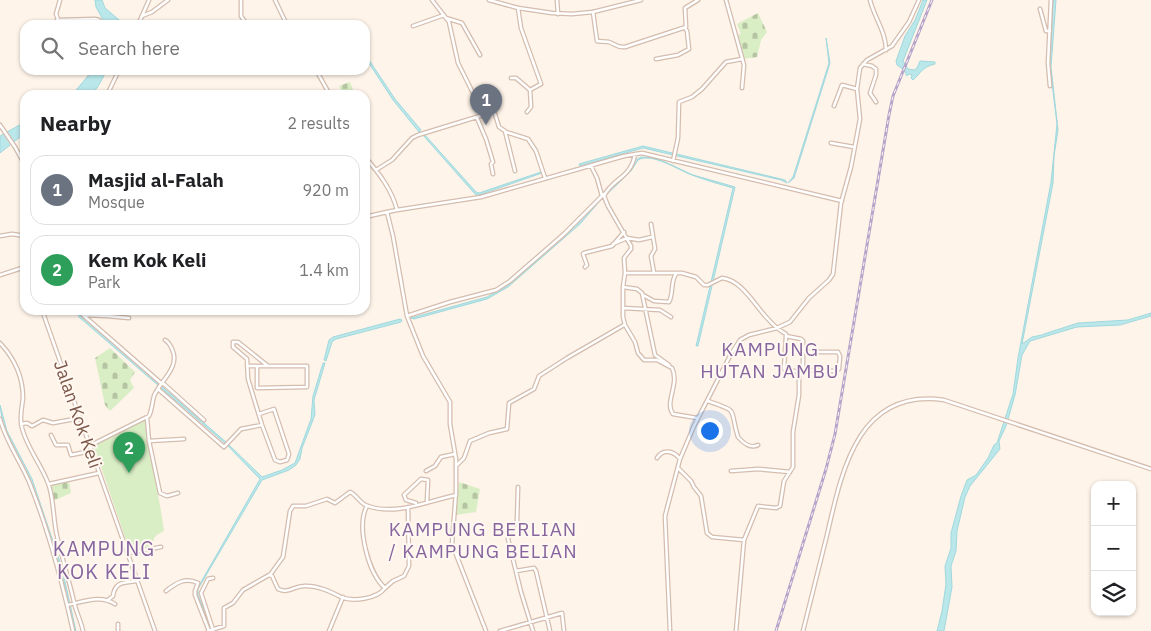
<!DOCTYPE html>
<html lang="en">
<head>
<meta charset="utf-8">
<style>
	:root { --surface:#fff; --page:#f2f2f2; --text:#202124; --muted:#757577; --line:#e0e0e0; --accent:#f15e45 }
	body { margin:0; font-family:"IBM Plex Sans",sans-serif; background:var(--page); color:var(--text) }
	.controls { position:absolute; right:15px; bottom:15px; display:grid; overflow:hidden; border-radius:10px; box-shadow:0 1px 4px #0004 }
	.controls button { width:45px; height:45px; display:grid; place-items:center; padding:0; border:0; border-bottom:1px solid var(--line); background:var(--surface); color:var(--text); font:25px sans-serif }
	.you { position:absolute; left:709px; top:430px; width:18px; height:18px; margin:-12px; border:4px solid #fff; border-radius:50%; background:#1a73e8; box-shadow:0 0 0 8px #1a73e833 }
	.badge { display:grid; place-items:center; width:32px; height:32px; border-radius:50%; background:var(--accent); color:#fff; font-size:16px; font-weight:700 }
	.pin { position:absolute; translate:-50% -41px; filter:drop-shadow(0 1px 2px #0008) }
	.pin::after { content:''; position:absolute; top:26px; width:18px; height:15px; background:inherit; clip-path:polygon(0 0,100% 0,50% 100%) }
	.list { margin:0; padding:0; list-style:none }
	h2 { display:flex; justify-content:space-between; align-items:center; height:65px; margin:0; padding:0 20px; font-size:21px }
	h2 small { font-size:16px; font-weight:400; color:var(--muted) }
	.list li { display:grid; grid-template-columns:32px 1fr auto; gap:15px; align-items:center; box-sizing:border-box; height:70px; margin:0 10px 10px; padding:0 10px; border:1px solid var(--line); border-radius:15px }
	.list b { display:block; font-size:19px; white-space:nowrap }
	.list p { margin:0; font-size:16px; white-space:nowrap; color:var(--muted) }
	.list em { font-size:16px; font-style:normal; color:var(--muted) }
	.icon { flex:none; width:28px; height:28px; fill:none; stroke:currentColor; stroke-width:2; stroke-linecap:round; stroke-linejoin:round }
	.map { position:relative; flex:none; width:1151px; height:631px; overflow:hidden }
	.search { position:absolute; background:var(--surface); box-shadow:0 1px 4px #0004; left:20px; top:20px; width:350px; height:55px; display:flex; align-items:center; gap:12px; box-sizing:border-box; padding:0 18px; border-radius:15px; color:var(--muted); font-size:19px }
	.panel { position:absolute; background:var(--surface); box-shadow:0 1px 4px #0004; left:20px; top:90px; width:350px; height:225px; border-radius:15px }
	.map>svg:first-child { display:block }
	.cemetery { fill:url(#cemetery-stones) }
	.park { fill:#d9eec5 }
	.water { fill:#bae7ea; stroke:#a0d8dd }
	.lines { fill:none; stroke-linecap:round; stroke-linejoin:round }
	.minor-casing { stroke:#d4bdaf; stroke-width:5 }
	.tertiary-casing { stroke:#d4bdaf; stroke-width:5 }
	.minor { stroke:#fff; stroke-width:2.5 }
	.tertiary { stroke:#fff; stroke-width:2.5 }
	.rail-casing { stroke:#b6a4ca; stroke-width:3 }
	.rail { stroke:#fff8f1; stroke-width:1; stroke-dasharray:4; stroke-linecap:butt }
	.labels { text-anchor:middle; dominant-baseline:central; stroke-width:4; stroke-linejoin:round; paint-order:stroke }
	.street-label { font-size:18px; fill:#7c5749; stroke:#fff8f1 }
	.neighbourhood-label { font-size:19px; letter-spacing:1px; fill:#87659e; stroke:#fff8f1 }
	.quarter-label { font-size:20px; letter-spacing:1px; fill:#87659e; stroke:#fff8f1 }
</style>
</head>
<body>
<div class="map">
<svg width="1151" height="631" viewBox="0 0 1151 631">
	<defs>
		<pattern id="cemetery-stones" width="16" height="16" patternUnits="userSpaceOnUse" patternTransform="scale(1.25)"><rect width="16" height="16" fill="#d9eec5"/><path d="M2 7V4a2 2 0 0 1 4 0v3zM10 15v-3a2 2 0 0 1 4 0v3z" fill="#b5c4a2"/></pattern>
	</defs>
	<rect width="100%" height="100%" fill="#fef4e9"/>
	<path class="cemetery" d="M758,13L767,32L761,40L757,57L743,59L738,35L741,34L737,24Z
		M350,82L355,95H344L339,86Z
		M110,348L135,372L130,380L134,388L110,411L105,405L95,358Z
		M69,480L71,493L53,501L51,486L52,484Z
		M459,482L480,489L476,512L455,515Z"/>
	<path class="park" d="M143,420L146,421C150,458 159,494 164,531C156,535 153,536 153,546L130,552L96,452L91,445Z"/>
	<path class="water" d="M95,0H102L105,8L125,25H106L96,7Z
		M923,0H927L903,61L908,69L914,70L917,68L920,61L935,62V64C922,67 921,73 913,80L911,78L912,75L909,74L907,76L904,70L897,65L896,61L905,36L915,20Z
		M1053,0H1056L1051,67L1058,130L1054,156L1053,183L1022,344L1032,337L1042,335L1044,334L1078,323L1128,320L1151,313V316L1120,325L1077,327L1030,341L1022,355L1015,395L1006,426L999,441L1000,449L970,486L965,497L957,531L956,551L951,566L952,587L944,631H937L942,611L946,584L945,566L951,548V533L961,496L967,480L976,475L988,458L994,445L997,443L1013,394L1018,358L1051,182L1057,124L1050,67Z
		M826,38L830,63L794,178L788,183L793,177L800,155L829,63Z
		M365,54L395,99L421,130L419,132L393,100L365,57Z
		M93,70H107C95,91 98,95 72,95Z
		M25,122V133L0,153V136Z
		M422,134H424L476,192L479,193L541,172L542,173L479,195L475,194Z
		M643,146L781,179L785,180L787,183L781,180L643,148L580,166L579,164Z
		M641,157C661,157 676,168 693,175C707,179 721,183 735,187L698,346H696L733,188C719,184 705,180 692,175C678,170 652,152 638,160L631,171L599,202L580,224L508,287L487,299L414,319L411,318L487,297L507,286L577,224L587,211L630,171L634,161Z
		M76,310H79L81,316L227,443L262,477L282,470L295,463L311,419L313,396L323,363H325L314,400L315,414L313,420L302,448L300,459L296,465L289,470L262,480L198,589V595L213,631L197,595V589L260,479L226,444L79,317Z
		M400,319L402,320L401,322L336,339L332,342L326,361L324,360L329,340L333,337Z
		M0,405L7,431L32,479L62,568L76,631H74L61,568L30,481L3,426Z"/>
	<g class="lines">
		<defs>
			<path id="minor" d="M241,0V16L247,25
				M275,0L287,25
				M432,0L449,22L458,63L476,99L487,114
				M557,0L558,14
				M726,0L744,65L742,88
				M870,0C874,17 886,32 886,50
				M518,8L521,28L541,84L530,90
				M1040,9L1046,31H1050
				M593,12L597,41C601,42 605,41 609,42C615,44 617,48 625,47L686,27L685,8L698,0
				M142,16L152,12L168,0
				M446,18L462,23L480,55
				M57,20L95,19L99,20L103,25
				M60,25L56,14L60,0
				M413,26L444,15
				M656,59L678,55L689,49L687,31L685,28
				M863,64L872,66L876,69V75L870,93L876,102
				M316,70L330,95
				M88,73L90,70
				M511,78H516L530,90L531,107L527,112
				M1050,86L1048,63L1051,0
				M834,106L842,85L857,89
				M477,118L486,139L493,162L491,164L493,174
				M0,125L15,147L25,165
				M506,132L528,139L536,151L545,178
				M831,143L854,147
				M635,154C631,179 612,178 604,196L608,206L631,246V249L624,258L625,273L623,287V317L625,325L635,342L638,353L644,360H657L672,368C680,384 664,402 673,414L697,418
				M365,157C379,173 392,190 397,210L387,212L393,236L407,316L423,356L450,402V424L456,459V492L452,544L486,631
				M673,161L678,138L679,102L692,97L702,89L726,62L742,59
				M591,166L597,178L602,196
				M376,170L392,160L412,138L418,135L493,112L495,114L499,127L505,131L515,171
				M397,210L481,197L624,156L642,153L842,201
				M365,217L387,212
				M651,224L655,249L651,256L654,273
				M0,236L12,234L25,236
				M613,244L627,238L639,240L652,237
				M585,267L587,265L583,254L584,253L612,246L624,232
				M625,273H682L696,277L704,285H708L722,278C742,280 755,306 768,319C773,325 779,330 786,334V336L801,339L803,341V370L833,371L839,369L840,356L838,352H803
				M0,275L25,267
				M623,287L637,289L642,293L655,355L669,365
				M643,295L654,301L669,302C674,293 670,282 676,274
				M623,308L660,310L671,317
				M81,310L83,315L162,384
				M84,315L107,316L129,318
				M407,316L450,302L496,290L510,281L564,234L604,194
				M786,336L784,369L799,372
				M0,343C14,358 23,376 23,398C22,407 19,419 22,428C27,448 41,464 48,483C54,497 53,520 57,536C62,558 69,580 74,602C76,612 81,621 83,631
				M247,366C267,366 287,366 307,366V387L257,388V366
				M162,384H164L204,420
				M158,389L224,447L241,429L262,425L248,379L247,359L233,347V342H238L268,366
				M708,401C740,412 729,408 738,437C743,443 751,449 758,445
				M259,414L274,409L289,454L287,460L280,462L275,460L262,425
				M147,418L149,441L160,493L167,496L178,493
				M0,419C6,442 21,462 30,484C49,532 62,581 73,631
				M21,424L27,423L32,426L43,420L53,423L80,418
				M51,435L56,445H68L71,455L91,451
				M149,441L184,439
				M89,446L149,416C152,410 152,403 154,396C160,381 181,367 172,349C170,345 169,342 165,340
				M657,458C663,448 674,451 680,459
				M456,466L464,458L470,441L489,433L507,429L509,403L534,389L539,376L567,358L624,325
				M678,468L691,481L694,487L701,496L707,533L712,537L744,540
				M426,471L435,466L441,457L455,454
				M731,471L758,469L790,472
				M49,484L99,473
				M518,487L517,521L511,529L508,539L521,592L533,631
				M416,503L406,500L404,495L421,479L428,480L427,501
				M128,553L161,547
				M516,571L534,568L536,571L550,631
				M270,575L283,557L290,511L293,506H306L327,499L335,503L350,492C357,495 360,504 368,506C396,516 428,501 456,495
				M385,588L393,581L404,576L409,566L408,507
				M166,591C176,583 185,577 198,583L195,591V595L209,631
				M108,600L113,596C115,581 124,583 137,581
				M67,605C83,602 100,594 115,604
				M118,624V631
				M213,630L201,593L208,579L213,578
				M208,631L224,626V608L233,603L243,590L269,575L272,576L278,589C289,594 294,586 304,586C317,585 331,592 341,597C353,602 377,599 385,588C368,573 356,526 367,506
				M329,631L343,597
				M500,631L562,613L564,631
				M670,631L665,516L680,459L694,426L731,354L740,340L749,335L777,328L790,322L809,298L829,280L833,274L841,203L851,167L860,119L857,89L860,68L867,60L892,46L909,22L919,0
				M736,631L744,540L758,506L776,508L780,506L784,481L793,467V432L799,395V372"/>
			<path id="tertiary" d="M489,0L518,8L552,13L572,14L593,12L641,0
				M138,25L149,0
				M107,95L119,70
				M25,237V259
				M42,310L155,631
				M803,631C811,599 819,567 827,535C842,470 858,388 944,400L1151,469"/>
		</defs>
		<use href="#minor" class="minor-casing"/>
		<use href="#tertiary" class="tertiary-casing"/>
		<use href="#minor" class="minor"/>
		<use href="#tertiary" class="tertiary"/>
		<defs>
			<path id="rail" d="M776,631L826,469L835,434L889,115L893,96L932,0"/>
		</defs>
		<use href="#rail" class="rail-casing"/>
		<use href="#rail" class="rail"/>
	</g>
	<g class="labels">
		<g class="street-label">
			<text transform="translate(78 414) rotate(71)">Jalan Kok Keli</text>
		</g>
		<g class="neighbourhood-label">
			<text x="770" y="349">KAMPUNG<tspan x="770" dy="22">HUTAN JAMBU</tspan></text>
			<text x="483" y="529">KAMPUNG BERLIAN<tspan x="483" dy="22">/ KAMPUNG BELIAN</tspan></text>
		</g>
		<g class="quarter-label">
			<text x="104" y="548">KAMPUNG<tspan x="104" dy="23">KOK KELI</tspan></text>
		</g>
	</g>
</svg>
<div class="controls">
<button>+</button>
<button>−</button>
<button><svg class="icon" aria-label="layers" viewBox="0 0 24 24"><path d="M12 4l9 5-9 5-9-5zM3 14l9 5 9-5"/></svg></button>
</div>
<div class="you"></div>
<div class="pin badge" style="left:486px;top:125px;background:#6b7280">1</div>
<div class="pin badge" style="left:129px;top:473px;background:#2e9e5b">2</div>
<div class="search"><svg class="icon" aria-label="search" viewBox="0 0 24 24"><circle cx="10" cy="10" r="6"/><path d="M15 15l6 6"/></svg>Search here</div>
<section class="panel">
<h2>Nearby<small>2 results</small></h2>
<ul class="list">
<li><span class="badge" style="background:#6b7280">1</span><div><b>Masjid al-Falah</b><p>Mosque</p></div><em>920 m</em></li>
<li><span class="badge" style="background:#2e9e5b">2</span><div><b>Kem Kok Keli</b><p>Park</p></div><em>1.4 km</em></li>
</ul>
</section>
</div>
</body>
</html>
